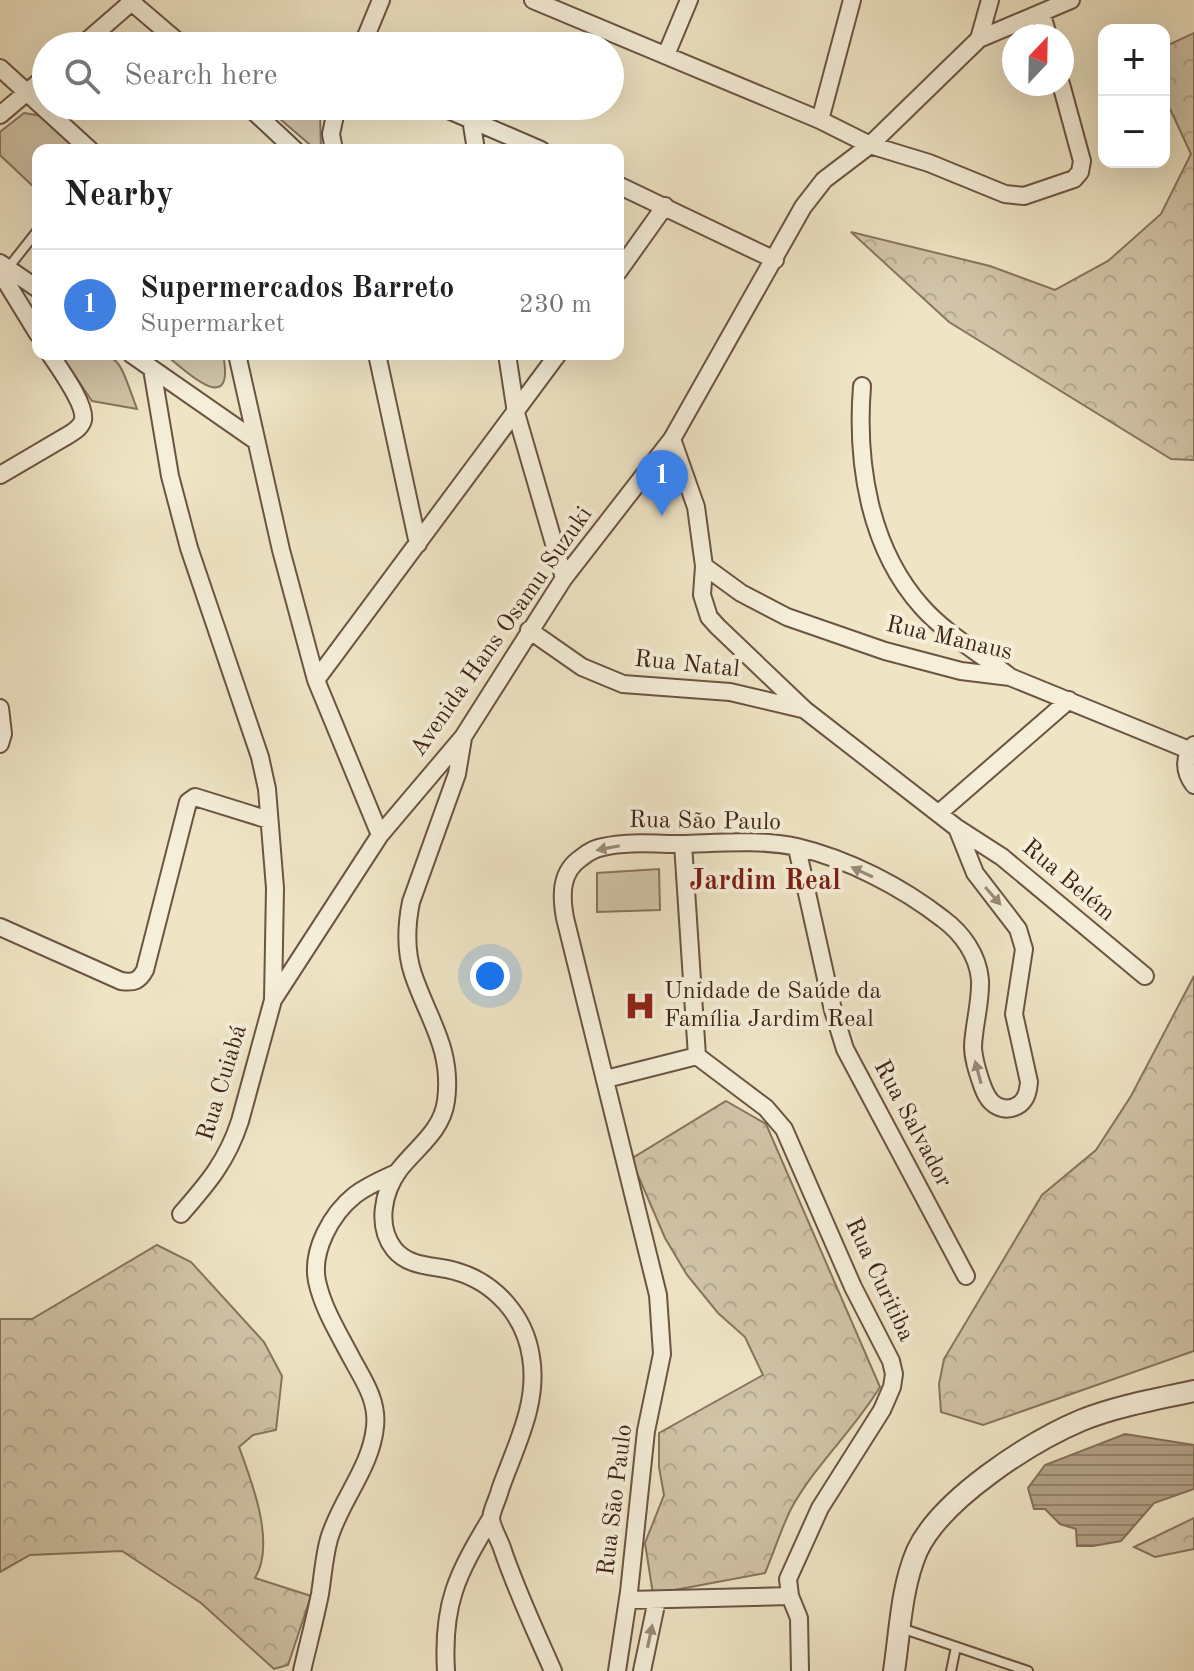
<!DOCTYPE html>
<html lang="en">
<head>
<meta charset="utf-8">
<style>
	:root { --surface:#fff; --page:#f2f2f2; --text:#202124; --muted:#757577; --line:#e0e0e0; --accent:#111827 }
	body { margin:0; font-family:"Old Standard TT",serif; background:var(--page); color:var(--text) }
	.controls { position:absolute; right:24px; top:24px; display:grid; overflow:hidden; border-radius:16px; box-shadow:0 8px 32px #0002 }
	.controls button { width:72px; height:72px; display:grid; place-items:center; padding:0; border:0; border-bottom:2px solid var(--line); background:var(--surface); color:var(--text); font:40px sans-serif }
	.compass { position:absolute; left:1002px; top:24px; width:72px; height:72px; border-radius:50%; background:var(--surface); box-shadow:0 8px 32px #0002; rotate:22deg }
	.you { position:absolute; left:490px; top:976px; width:28px; height:28px; margin:-20px; border:6px solid #fff; border-radius:50%; background:#1a73e8; box-shadow:0 0 0 12px #1a73e833 }
	.badge { display:grid; place-items:center; width:52px; height:52px; border-radius:50%; background:var(--accent); color:#fff; font-size:26px; font-weight:700 }
	.pin { position:absolute; translate:-50% -66px; filter:drop-shadow(0 2px 4px #0008) }
	.pin::after { content:''; position:absolute; top:42px; width:28px; height:24px; background:inherit; clip-path:polygon(0 0,100% 0,50% 100%) }
	.list { margin:0; padding:0; list-style:none }
	h2 { display:flex; justify-content:space-between; align-items:center; height:104px; margin:0; padding:0 32px; font-size:34px }
	h2 small { font-size:26px; font-weight:400; color:var(--muted) }
	.list li { display:grid; grid-template-columns:52px 1fr auto; gap:24px; align-items:center; box-sizing:border-box; height:112px; padding:0 32px; border-top:2px solid var(--line) }
	.list b { display:block; font-size:30px; white-space:nowrap }
	.list p { margin:0; font-size:26px; white-space:nowrap; color:var(--muted) }
	.list em { font-size:26px; font-style:normal; color:var(--muted) }
	.icon { flex:none; width:44px; height:44px; fill:none; stroke:currentColor; stroke-width:2; stroke-linecap:round; stroke-linejoin:round }
	.map { position:relative; flex:none; width:1194px; height:1671px; overflow:hidden }
	.search { position:absolute; background:var(--surface); box-shadow:0 8px 32px #0002; left:32px; top:32px; width:592px; height:88px; display:flex; align-items:center; gap:20px; box-sizing:border-box; padding:0 28px; border-radius:44px; color:var(--muted); font-size:30px }
	.panel { position:absolute; background:var(--surface); box-shadow:0 8px 32px #0002; left:32px; top:144px; width:592px; height:216px; border-radius:16px }
	.map>svg:first-child { display:block }
	.green { fill:#d1c4a7; stroke:#88745e; stroke-width:2 }
	.forest { fill:url(#forest-crowns); stroke:#88745e; stroke-width:2 }
	.water { fill:url(#water-rules); stroke:#86705c; stroke-width:2 }
	.lines { fill:none; stroke-linecap:round; stroke-linejoin:round }
	.service-casing { stroke:#6c5442; stroke-width:12 }
	.minor-casing { stroke:#6c5442; stroke-width:20 }
	.tertiary-casing { stroke:#6c5442; stroke-width:24 }
	.service { stroke:#f5eed9; stroke-width:8 }
	.minor { stroke:#f5eed9; stroke-width:16 }
	.tertiary { stroke:#f5eed9; stroke-width:20 }
	.oneway { fill:#9a8978 }
	.labels { text-anchor:middle; dominant-baseline:central; stroke-width:8; stroke-linejoin:round; paint-order:stroke }
	.street-label { font-size:24px; fill:#402416; stroke:#f5eed9 }
	.poi-label { font-size:24px; fill:#402416; stroke:#f5eed9; text-anchor:start }
	.quarter-label { font-size:28px; font-weight:bold; fill:#7a1f14; stroke:#f5eed9 }
</style>
</head>
<body>
<div class="map">
<svg width="1194" height="1671" viewBox="0 0 1194 1671">
	<defs>
		<pattern id="forest-crowns" width="20" height="18" patternUnits="userSpaceOnUse" patternTransform="scale(2)"><rect width="20" height="18" fill="#d1c4a7"/><path d="M2 6a3 3 0 1 1 6 0M12 15a3 3 0 1 1 6 0" fill="none" stroke="#b4a88f"/></pattern>
		<pattern id="water-rules" width="6" height="5" patternUnits="userSpaceOnUse" patternTransform="scale(2)"><rect width="6" height="5" fill="#b4a38a"/><path d="M0 2.5h6" fill="none" stroke="#948570"/></pattern>
	</defs>
	<rect width="100%" height="100%" fill="#efe5c5"/>
	<filter id="stains"><feTurbulence type="fractalNoise" baseFrequency=".0025" numOctaves="4"/><feColorMatrix values="0 0 0 0 .2 0 0 0 0 .09 0 0 0 0 .02 0 0 0 .5 -.17"/></filter>
	<radialGradient id="worn" r=".72"><stop offset=".6" stop-color="#630" stop-opacity="0"/><stop offset="1" stop-color="#630" stop-opacity=".3"/></radialGradient>
	<path class="green" d="M265,106H304L320,112L321,150H316Z
		M24,113L42,116L79,150H38V191L0,155V132Z
		M60,354C123,354 115,350 137,409L92,401Z
		M165,354H223C236,420 185,371 165,354Z
		M659,869L660,910L597,912V873Z"/>
	<path class="forest" d="M1194,33V460L1171,459L949,322L851,232L990,266L1055,290L1108,261L1161,214L1191,154L1164,96V47Z
		M1194,976V1351L983,1425L941,1412L939,1384L944,1359L1042,1195L1096,1150L1131,1096Z
		M726,1101L766,1124L880,1387C854,1430 814,1466 791,1509C781,1529 774,1552 765,1573L653,1594L645,1543L664,1495L659,1467V1433L763,1375L745,1337L718,1313L687,1275L665,1238L631,1159Z
		M157,1245L191,1262L264,1342L282,1376L276,1430L253,1435L239,1447C252,1482 276,1544 255,1578L311,1596L288,1665L274,1669L201,1603L122,1551L30,1555L0,1572V1319H32Z
		M1194,1518V1549L1155,1557L1134,1547Z"/>
	<path class="water" d="M1125,1434L1194,1445V1489L1154,1503L1121,1541L1093,1546H1077L1076,1529L1060,1524L1045,1509H1034L1028,1488L1045,1465Z"/>
	<g class="lines">
		<defs>
			<path id="service" d="M8,268L38,230
				M901,1628L1028,1671
				M951,1671L956,1647"/>
			<path id="minor" d="M129,0L183,46
				M533,0L820,120L870,145L929,163L1005,194L1024,196L1074,179L1080,172L1082,161L1061,84
				M1042,14L1048,36
				M979,39L990,0
				M81,46L134,0
				M362,46L381,0
				M666,55L689,0
				M0,68L90,150
				M248,106L295,150
				M439,106L541,150
				M0,115L46,76
				M471,119L476,150
				M820,120L852,0
				M334,150L331,134L337,106
				M618,185L775,260
				M0,263L38,289
				M0,272L38,334
				M618,272L665,206
				M131,354L256,441
				M237,354L281,550L316,680L380,835
				M377,354L418,544
				M507,354L516,413L564,578
				M152,369L170,476L189,548L260,757L267,789L275,888L273,1000L240,1121C227,1161 208,1183 181,1214
				M862,386C856,463 869,548 922,607C946,634 981,654 1009,676
				M672,439L696,507L704,566L702,595L709,617L717,626L805,710L957,828L1002,857L1145,976
				M0,475L70,434C76,430 81,427 83,420C86,404 59,368 50,354
				M704,566L741,593L787,617L885,651L961,671L1010,677L1189,750
				M529,630L582,667L623,684L730,692L802,709
				M316,680L558,354
				M0,708L3,734L0,744
				M463,738L457,774L411,902C406,927 405,950 413,974C428,1019 453,1049 446,1101C442,1131 416,1148 399,1170C383,1192 376,1226 394,1249C409,1268 435,1265 455,1271C495,1282 525,1316 531,1357C539,1404 515,1447 500,1490C498,1499 491,1511 491,1519C492,1528 499,1539 502,1548C516,1590 535,1630 553,1671
				M1194,745C1183,757 1184,772 1194,785
				M939,813L1069,700
				M683,844L697,1056L766,1108L784,1129L853,1287L891,1361L894,1374L892,1387L882,1410L820,1508L788,1579L790,1596
				M797,848L833,1010L845,1049L966,1276
				M0,927L121,981C134,983 139,981 145,970L188,802L195,797L269,820
				M273,1000L380,835L463,737L564,578L672,439L803,207L824,180L870,145L979,39L1071,0
				M606,1079L697,1056
				M628,1600L790,1596L799,1618L800,1671
				M302,1671C308,1645 315,1619 320,1594C323,1575 324,1557 329,1539C340,1501 371,1468 375,1427C378,1401 364,1381 352,1359C339,1334 323,1309 317,1281C311,1251 331,1214 355,1195C368,1185 383,1179 398,1172
				M446,1671C442,1603 457,1575 491,1518
				M617,1671L629,1592L646,1431L662,1354L658,1295L565,918C561,896 560,872 581,858C587,853 596,848 603,847C628,841 656,844 681,844C720,843 759,839 797,847C848,859 902,887 943,919C962,933 978,955 980,980C981,1002 974,1024 973,1046C973,1058 977,1070 981,1082C984,1091 988,1102 997,1106C1005,1110 1013,1109 1020,1104C1027,1098 1028,1091 1029,1082L1014,1014L1024,949L1018,929L975,873L957,828
				M642,1671L657,1600"/>
			<path id="tertiary" d="M894,1671C900,1632 901,1588 917,1551C941,1499 1030,1442 1082,1420C1117,1406 1157,1399 1194,1391"/>
		</defs>
		<use href="#service" class="service-casing"/>
		<use href="#minor" class="minor-casing"/>
		<use href="#tertiary" class="tertiary-casing"/>
		<use href="#service" class="service"/>
		<use href="#minor" class="minor"/>
		<use href="#tertiary" class="tertiary"/>
	</g>
	<defs><path id="oneway-solid" d="M-6-.8H1V-3.2L6.5 0L1 3.2V.8H-6Z" transform="scale(2)"/></defs>
	<g class="oneway">
		<use href="#oneway-solid" transform="translate(608 848) rotate(169)"/>
		<use href="#oneway-solid" transform="translate(862 872) rotate(-155)"/>
		<use href="#oneway-solid" transform="translate(993 896) rotate(49)"/>
		<use href="#oneway-solid" transform="translate(978 1072) rotate(-105)"/>
		<use href="#oneway-solid" transform="translate(650 1636) rotate(-78)"/>
	</g>
	<defs>
		<symbol id="hospital-bare" viewBox="-9 -9 18 18"><path d="M-5-5h3v3.5h4V-5h3V5h-3V1.5h-4V5h-3Z" fill="#8f2418" stroke="#f5eed9" stroke-width="2.5" paint-order="stroke"/></symbol>
	</defs>
	<g fill-rule="evenodd">
		<use href="#hospital-bare" x="618" y="984" width="44" height="44"/>
	</g>
	<g class="labels">
		<g class="street-label">
			<text transform="translate(502 632) rotate(-55)">Avenida Hans Osamu Suzuki</text>
			<text transform="translate(949 639) rotate(13)">Rua Manaus</text>
			<text transform="translate(687 665) rotate(6)">Rua Natal</text>
			<text transform="translate(705 822) rotate(1)">Rua São Paulo</text>
			<text transform="translate(1068 881) rotate(40)">Rua Belém</text>
			<text transform="translate(223 1083) rotate(-73)">Rua Cuiabá</text>
			<text transform="translate(912 1124) rotate(62)">Rua Salvador</text>
			<text transform="translate(879 1280) rotate(65)">Rua Curitiba</text>
			<text transform="translate(616 1500) rotate(-83)">Rua São Paulo</text>
		</g>
		<g class="poi-label">
			<text x="664" y="992">Unidade de Saúde da<tspan x="664" dy="28">Família Jardim Real</tspan></text>
		</g>
		<g class="quarter-label">
			<text x="765" y="882">Jardim Real</text>
		</g>
	</g>
	<rect width="100%" height="100%" filter="url(#stains)"/>
	<rect width="100%" height="100%" fill="url(#worn)"/>
</svg>
<div class="controls">
<button>+</button>
<button>−</button>
</div>
<svg class="compass" viewBox="-18 -18 36 36"><path d="M0-13l5 13h-10z" fill="#e53935"/><path d="M0 13l5-13h-10z" fill="#757577"/></svg>
<div class="you"></div>
<div class="pin badge" style="left:662px;top:516px;background:#3f7fe0">1</div>
<div class="search"><svg class="icon" aria-label="search" viewBox="0 0 24 24"><circle cx="10" cy="10" r="6"/><path d="M15 15l6 6"/></svg>Search here</div>
<section class="panel">
<h2>Nearby<small></small></h2>
<ul class="list">
<li><span class="badge" style="background:#3f7fe0">1</span><div><b>Supermercados Barreto</b><p>Supermarket</p></div><em>230 m</em></li>
</ul>
</section>
</div>
</body>
</html>
